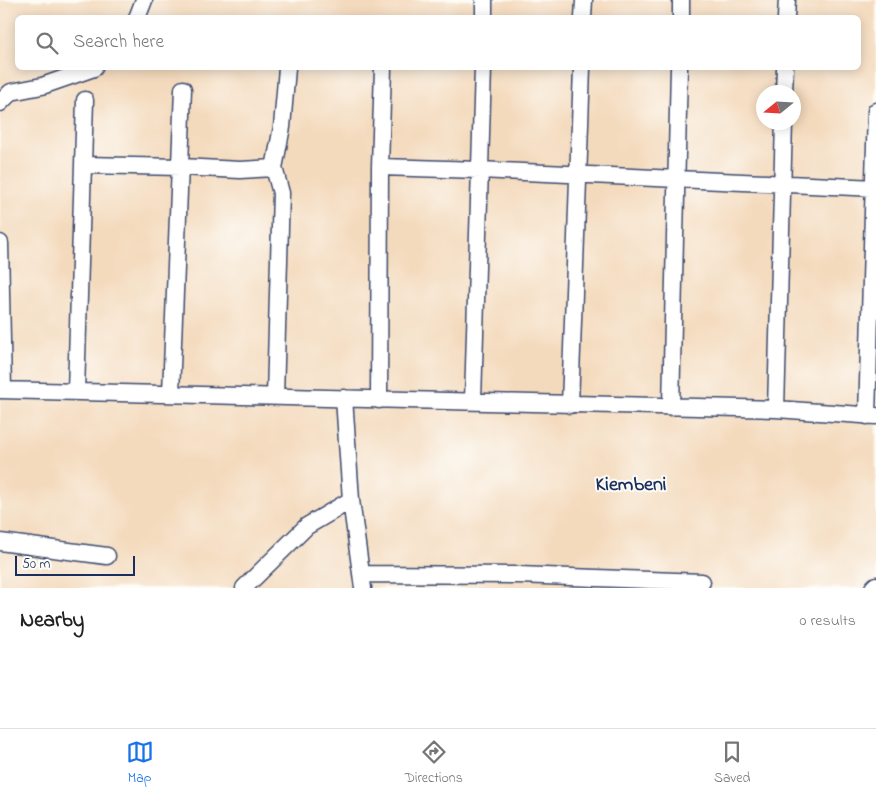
<!DOCTYPE html>
<html lang="en">
<head>
<meta charset="utf-8">
<style>
	:root { --surface:#fff; --page:#f2f2f2; --text:#222; --muted:#767676; --line:#e0e0e0; --accent:#1a73e8 }
	body { margin:0; font-family:"Indie Flower",sans-serif; background:var(--page); color:var(--text) }
	.compass { position:absolute; left:756px; top:85px; width:45px; height:45px; border-radius:50%; background:var(--surface); box-shadow:0 2px 12px #0003; rotate:252deg }
	.scale { position:absolute; left:15px; bottom:12px; width:120px; box-sizing:border-box; padding-left:5px; border:2px solid #1b2f5e; border-top:0; font-size:14px; line-height:18px; white-space:nowrap; color:#1b2f5e; -webkit-text-stroke:4px #fdfcf7; paint-order:stroke }
	.list { margin:0; padding:0; list-style:none }
	h2 { display:flex; justify-content:space-between; align-items:center; height:65px; margin:0; padding:0 20px; font-size:21px }
	h2 small { font-size:16px; font-weight:400; color:var(--muted) }
	.icon { flex:none; width:28px; height:28px; fill:none; stroke:currentColor; stroke-width:2; stroke-linecap:round; stroke-linejoin:round }
	.map { position:relative; flex:none; width:876px; height:588px; overflow:hidden }
	.search { position:absolute; background:var(--surface); box-shadow:0 2px 12px #0003; left:15px; right:15px; top:15px; height:55px; display:flex; align-items:center; gap:12px; box-sizing:border-box; padding:0 18px; border-radius:8px; color:var(--muted); font-size:19px }
	.sheet { height:140px; background:var(--surface) }
	nav { display:flex; justify-content:space-around; align-items:center; box-sizing:border-box; height:70px; border-top:1px solid var(--line); background:var(--surface); font-size:14px; color:var(--muted) }
	nav a { display:grid; justify-items:center; gap:2px }
	nav .on { color:var(--accent) }
	.map>svg:first-child { display:block }
	.lines { fill:none; stroke-linecap:round; stroke-linejoin:round }
	.minor-casing { stroke:#3c496c; stroke-width:19 }
	.minor { stroke:#fff; stroke-width:16 }
	.labels { text-anchor:middle; dominant-baseline:central; stroke-width:4; stroke-linejoin:round; paint-order:stroke }
	.quarter-label { font-size:20px; font-weight:bold; fill:#1b2f5e; stroke:#fdfcf7 }
</style>
</head>
<body>
<div class="map">
<svg width="876" height="588" viewBox="0 0 876 588">
	<rect width="100%" height="100%" fill="#fdfcf7"/>
	<filter id="ink" filterUnits="userSpaceOnUse"><feTurbulence type="fractalNoise" baseFrequency=".02" numOctaves="2"/><feDisplacementMap in="SourceGraphic" scale="10" xChannelSelector="R" yChannelSelector="G"/><feConvolveMatrix kernelMatrix="1 2 1 2 8 2 1 2 1" color-interpolation-filters="sRGB"/></filter>
	<filter id="wash" filterUnits="userSpaceOnUse"><feTurbulence type="fractalNoise" baseFrequency=".0096" numOctaves="4" result="noise"/><feDisplacementMap in="SourceGraphic" scale="20" xChannelSelector="R" yChannelSelector="G"/><feGaussianBlur stdDeviation="1.12" result="paint"/><feColorMatrix in="noise" values="0 0 0 0 0 0 0 0 0 0 0 0 0 0 0 0 0 1.4 0 .05"/><feComposite in="paint" operator="in"/></filter>
	<g filter="url(#wash)">
		<rect width="100%" height="100%" fill="#f4dabd"/>
	</g>
	<g filter="url(#ink)">
		<g class="lines">
			<defs>
				<path id="minor" d="M137,18L144,0
					M484,18V0
					M583,18L584,0
					M681,18V0
					M786,18L787,0
					M784,92L785,68
					M0,103L11,92L42,86L94,68
					M83,165L181,167L240,170L274,168
					M380,167L480,170L876,188
					M0,243L3,390
					M0,390L776,409L876,416
					M76,392L85,100
					M171,393L183,89
					M275,396L281,193L274,168L282,127L287,68
					M344,398L351,500L363,588
					M379,400L380,167L383,68
					M473,400L483,68
					M570,405L582,68
					M671,407L679,68
					M776,409L784,122
					M867,416L876,111
					M0,542L107,556
					M362,574L518,575L702,582
					M244,588L307,526L351,500
					M873,588L876,585"/>
			</defs>
			<use href="#minor" class="minor-casing"/>
			<use href="#minor" class="minor"/>
		</g>
	</g>
	<g class="labels">
		<g class="quarter-label">
			<text x="631" y="485">Kiembeni</text>
		</g>
	</g>
</svg>
<svg class="compass" viewBox="-18 -18 36 36"><path d="M0-13l5 13h-10z" fill="#e53935"/><path d="M0 13l5-13h-10z" fill="#767676"/></svg>
<div class="scale">50 m</div>
<div class="search"><svg class="icon" aria-label="search" viewBox="0 0 24 24"><circle cx="10" cy="10" r="6"/><path d="M15 15l6 6"/></svg>Search here</div>
</div>
<section class="sheet">
<h2>Nearby<small>0 results</small></h2>
<ul class="list">
</ul>
</section>
<nav>
<a class="on"><svg class="icon" aria-label="map" viewBox="0 0 24 24"><path d="M3 6l6-2 6 2 6-2v14l-6 2-6-2-6 2zM9 4v14M15 6v14"/></svg>Map</a>
<a><svg class="icon" aria-label="directions" viewBox="0 0 24 24"><path d="M12 3l9 9-9 9-9-9zM9 14v-3h6M13 9l2 2-2 2"/></svg>Directions</a>
<a><svg class="icon" aria-label="saved" viewBox="0 0 24 24"><path d="M7 4h10v16l-5-4-5 4z"/></svg>Saved</a>
</nav>
</body>
</html>
